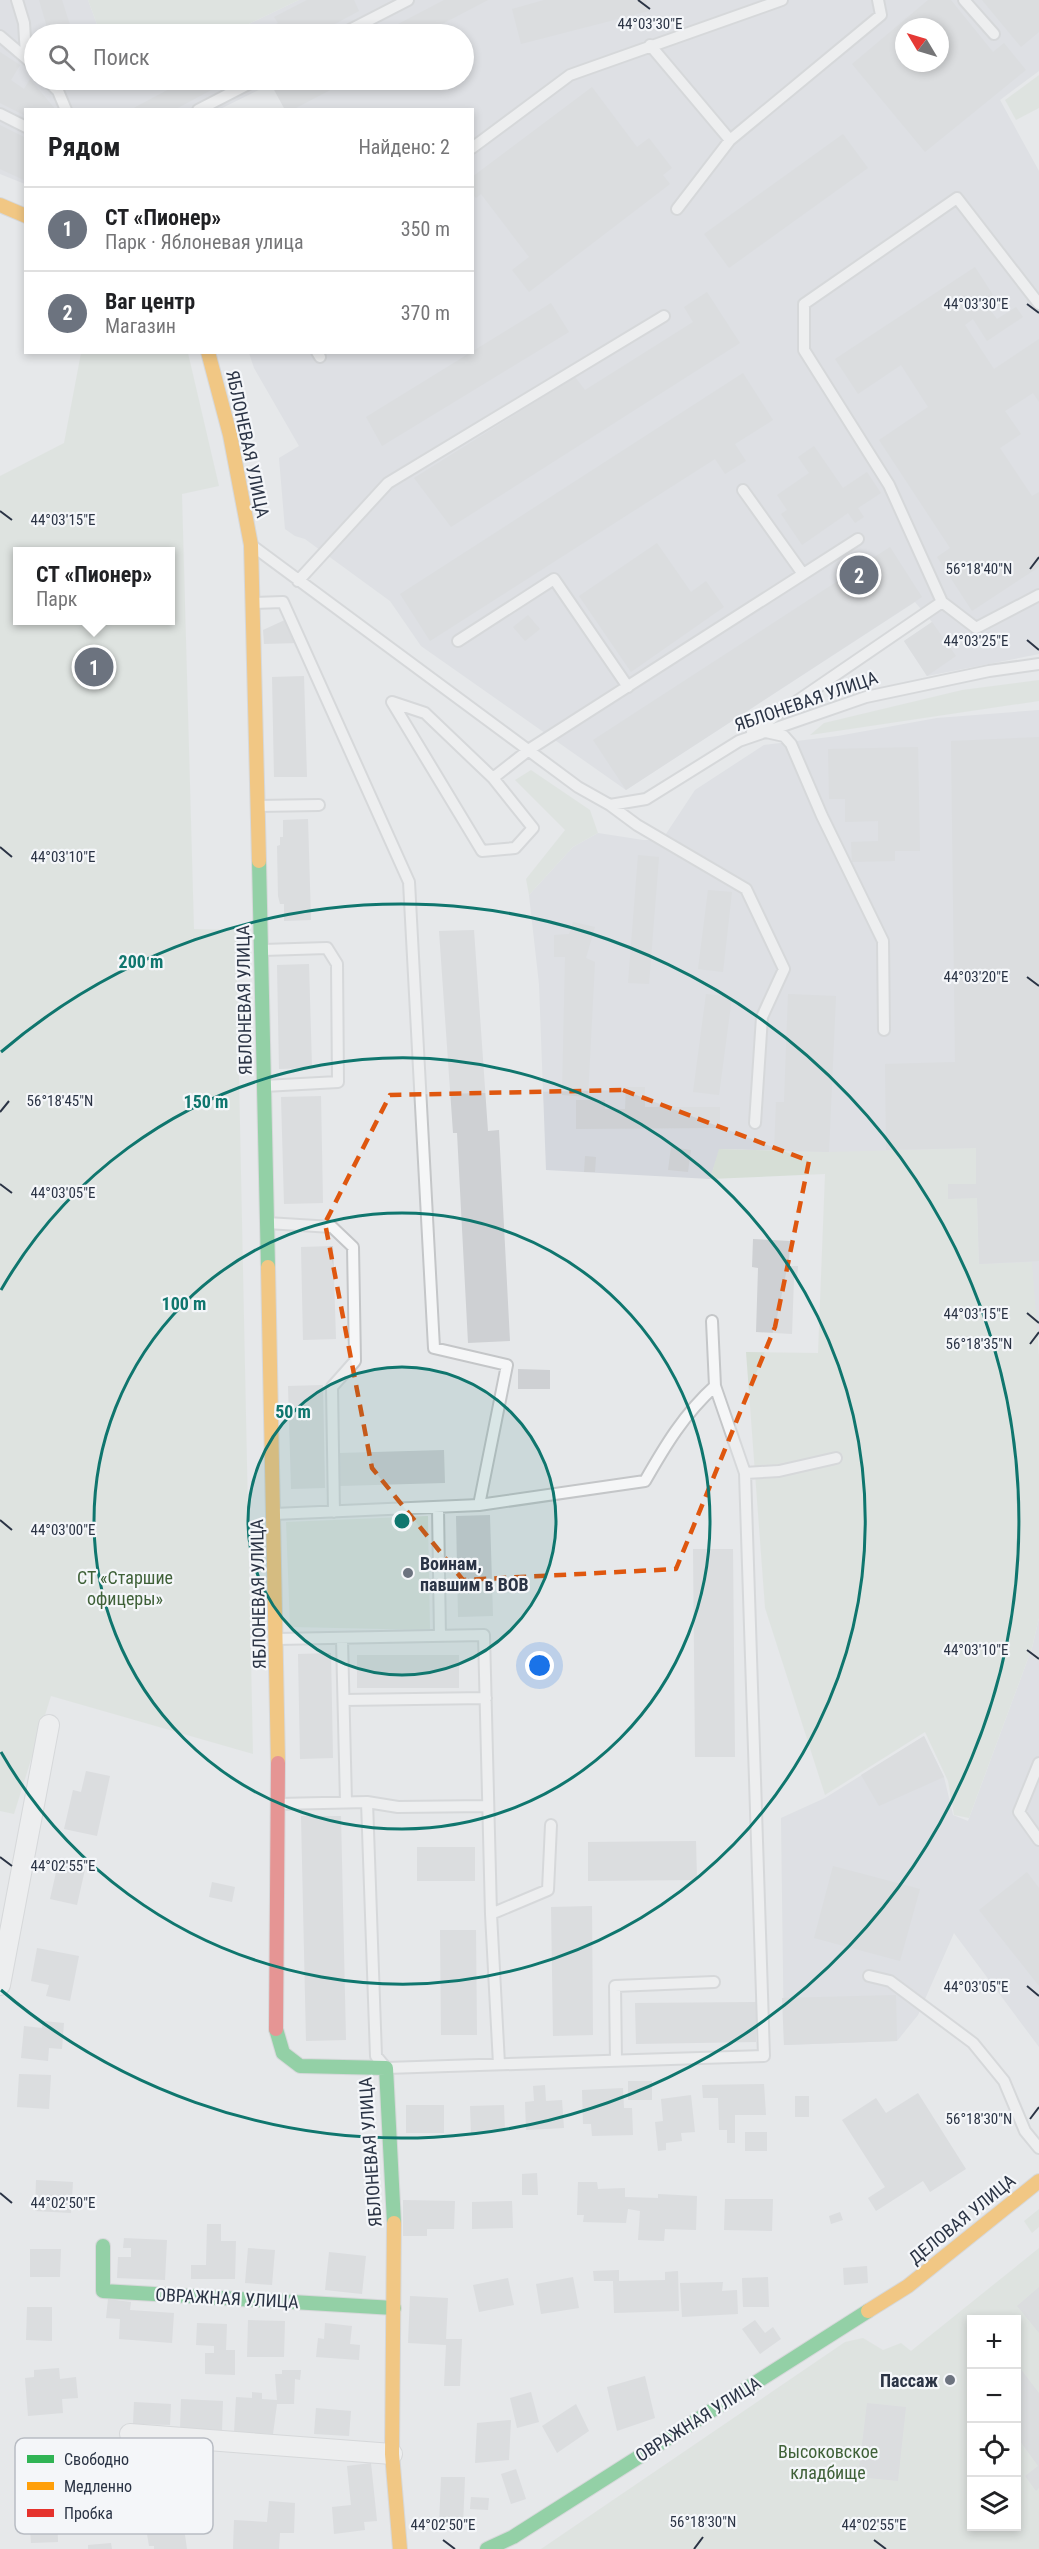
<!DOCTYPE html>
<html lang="ru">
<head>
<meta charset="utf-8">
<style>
	:root { --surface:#fff; --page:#f6f6f6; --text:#202124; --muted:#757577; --line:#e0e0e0; --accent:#6c737f }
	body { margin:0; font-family:"Roboto Condensed",sans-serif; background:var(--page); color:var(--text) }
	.controls { position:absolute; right:18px; bottom:18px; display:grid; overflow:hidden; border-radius:0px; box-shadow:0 3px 9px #0003 }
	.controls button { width:54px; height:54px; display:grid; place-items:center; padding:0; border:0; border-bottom:2px solid var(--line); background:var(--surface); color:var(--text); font:30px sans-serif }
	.compass { position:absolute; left:895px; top:18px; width:54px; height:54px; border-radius:50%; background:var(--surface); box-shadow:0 3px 9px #0003; rotate:308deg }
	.you { position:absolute; left:540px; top:1666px; width:21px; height:21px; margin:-15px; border:4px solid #fff; border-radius:50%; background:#1a73e8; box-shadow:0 0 0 9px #1a73e833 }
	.badge { display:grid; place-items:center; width:39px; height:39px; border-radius:50%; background:var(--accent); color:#fff; font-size:20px; font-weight:700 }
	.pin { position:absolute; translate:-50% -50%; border:3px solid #fff; box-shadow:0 2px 6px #0006 }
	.popup { position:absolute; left:13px; top:547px; width:162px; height:78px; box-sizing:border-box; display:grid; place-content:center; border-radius:0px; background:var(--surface); filter:drop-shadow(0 2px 4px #0005); font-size:20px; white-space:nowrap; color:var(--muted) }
	.popup b { font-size:22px; color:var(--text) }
	.popup::after { content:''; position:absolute; left:50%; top:100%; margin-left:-12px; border:12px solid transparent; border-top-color:var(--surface) }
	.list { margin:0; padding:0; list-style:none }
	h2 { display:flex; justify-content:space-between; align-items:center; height:78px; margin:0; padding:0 24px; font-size:26px }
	h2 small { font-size:20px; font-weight:400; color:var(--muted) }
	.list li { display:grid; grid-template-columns:39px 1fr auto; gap:18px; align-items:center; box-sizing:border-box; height:84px; padding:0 24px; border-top:2px solid var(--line) }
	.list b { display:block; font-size:22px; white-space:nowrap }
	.list p { margin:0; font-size:20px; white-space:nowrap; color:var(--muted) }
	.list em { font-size:20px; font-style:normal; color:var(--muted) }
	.icon { flex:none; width:33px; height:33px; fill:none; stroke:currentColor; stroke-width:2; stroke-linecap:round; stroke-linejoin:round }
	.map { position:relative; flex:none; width:1039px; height:2549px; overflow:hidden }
	.search { position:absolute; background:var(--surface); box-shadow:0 3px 9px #0003; left:24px; top:24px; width:450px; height:66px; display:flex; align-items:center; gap:15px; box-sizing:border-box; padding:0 21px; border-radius:33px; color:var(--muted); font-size:22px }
	.panel { position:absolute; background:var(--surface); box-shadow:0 3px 9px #0003; left:24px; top:108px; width:450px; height:246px; border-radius:0px }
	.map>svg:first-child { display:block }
	.built { fill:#d4d7dd; fill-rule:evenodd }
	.green { fill:#d6ded6; fill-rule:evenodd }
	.building { fill:#ced0d3; fill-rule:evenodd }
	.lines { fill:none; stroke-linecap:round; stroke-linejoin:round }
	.lane-casing { stroke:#c4c6c8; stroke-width:14 }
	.street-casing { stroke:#c4c6c8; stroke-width:22 }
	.fast-casing { stroke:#c4c6c8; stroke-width:16 }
	.slow-casing { stroke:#c4c6c8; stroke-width:16 }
	.jam-casing { stroke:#c4c6c8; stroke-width:16 }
	.lane { stroke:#f5f6f7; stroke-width:10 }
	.street { stroke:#f5f6f7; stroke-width:20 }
	.fast { stroke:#30b455; stroke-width:14 }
	.slow { stroke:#ff9f0a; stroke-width:14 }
	.jam { stroke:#e5322d; stroke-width:14 }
	.marked { fill:none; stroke:#df570f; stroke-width:4.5; stroke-dasharray:12 8; stroke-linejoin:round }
	.ticks { fill:none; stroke:#2b3445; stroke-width:2 }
	.ring { fill:none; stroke:#0f766e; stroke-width:3 }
	.poi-dot { fill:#6c737f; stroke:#f4f6f9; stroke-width:2 }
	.labels { text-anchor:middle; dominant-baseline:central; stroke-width:4.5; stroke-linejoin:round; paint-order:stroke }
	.street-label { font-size:18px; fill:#2b3445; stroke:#f4f6f9 }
	.poi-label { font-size:18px; font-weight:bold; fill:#2b3445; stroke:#f4f6f9; text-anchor:start }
	.park-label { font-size:18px; fill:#3f6138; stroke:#f4f6f9 }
	.key { fill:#f4f6f9; stroke:#b8bcc3; stroke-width:1.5 }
	.key-label { font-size:16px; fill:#2b3445 }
	.ticks-label { font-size:15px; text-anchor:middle; fill:#2b3445; stroke:#f4f6f9; stroke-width:4.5; stroke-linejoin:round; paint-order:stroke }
	.centre { fill:#0f766e; stroke:#f4f6f9; stroke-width:3 }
	.ring-label { font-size:18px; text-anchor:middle; font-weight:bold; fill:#0f766e; stroke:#f4f6f9; stroke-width:4.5; stroke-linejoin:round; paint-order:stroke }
</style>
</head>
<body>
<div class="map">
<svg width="1039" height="2549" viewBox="0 0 1039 2549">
	<rect width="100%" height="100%" fill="#e6e8ea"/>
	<path class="built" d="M0,0H88L99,30L103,34H34V80H279L220,109L26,110L25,184L0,174Z
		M299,0H1039V71L1000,100L1039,171V654L927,676L904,641L932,622L915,602L626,790L421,646L390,601L305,539L295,536L285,529L279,458L299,446L254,368L249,353L472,352V110L292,109L339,85L338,80H464V34H228ZM904,27H940V63H904Z
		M1039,710V1337L1036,1338L979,1264L977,1198L948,1199V1184L829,1152L720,1149L710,1179L546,1170L539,984L529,895L573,847L598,833L643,840H662L695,790L764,745L838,736L937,718Z
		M1039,1618V2047L954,1933L918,2015L897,2041L784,2045L781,1818L825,1798L924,1736L944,1777L953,1815L968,1821L1032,1648Z"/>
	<path class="green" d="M88,0H299L228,34H103L99,30Z
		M1039,75V108L1016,120L1005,100Z
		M81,353H188L219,486L182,494L194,929L236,930L253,1754L51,1696L14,1814L0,1811V476L64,443ZM17,552H170V620H17Z
		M1039,680V701L810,735L824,723L962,690Z
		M531,770L590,810L598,833L573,847L529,895L526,879L565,830L515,780Z
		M976,1148V1184H948L977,1198L979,1264L1032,1262L1039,1355V1618L1032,1648L969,1818L954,1815L948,1781L925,1732L825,1795L765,1608L746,1352L818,1353L825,1174L710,1179L719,1149L829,1152Z
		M428,1516L430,1630L290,1627L286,1522Z
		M1039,2209V2227L1032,2233L1024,2221Z
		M1039,2248V2549H541L845,2342L863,2338L883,2350L901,2343L911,2351ZM972,2320H1016V2526H972Z"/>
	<path class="building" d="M39,0H62L73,34H49Z
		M307,0H354L359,11L316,34H257L278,23L274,17Z
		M444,0H488L423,34H379Z
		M544,0H646L649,11L521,44L512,9Z
		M928,0H951L993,52L1004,43L1026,70L925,152L852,64ZM904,27H940V63H904Z
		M982,0H1039V32L1021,47Z
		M0,52L20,65L11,80L24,89L30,79L56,110H26V116L0,103Z
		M186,80H230L174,110H130Z
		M289,80H336L340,85L292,110H285L273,88Z
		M592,87L637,147L649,138L672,168L663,175L670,184L529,292L512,270L529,257L481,194L476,198L472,193V177Z
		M0,125L26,138V181L0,169Z
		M843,134L868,168L729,268L704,234Z
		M975,267L997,301L988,307L997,319L1016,307L1023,317L987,341L973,319L965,325L994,369L1039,339V402L1033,393L1005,411L1021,434L1000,448L1032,496L1039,492V567L972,611L937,557L950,548L879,440L928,407L901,365L858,394L835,359Z
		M707,292L740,343L451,527L414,478L575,377L585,390L693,322L684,307Z
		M551,303L569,332L382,446L366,417Z
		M743,373L773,420L735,444L746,461L725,474L715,459L430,641L400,594Z
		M814,446L843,488L867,472L881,493L858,508L864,517L855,523L848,513L802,545L781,514L787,510L777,495L809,473L798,457Z
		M657,543L691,592L706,581L724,607L631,672L579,596Z
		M890,547L922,597L626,790L593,740Z
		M528,615L540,629L525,641L513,627Z
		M287,619L298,643L264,644L263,630Z
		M932,622L956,656L927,676L904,641Z
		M304,676L307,777H274L272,677Z
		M1039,737V1261L979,1264L977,1198L948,1199V1184H976V1148L886,1150L885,1064L955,1062L951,741Z
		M918,747L920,851H895V861L852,862L851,842L878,841V821L845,822V799H829L828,749Z
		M308,819L311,920L284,921V904H280L278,896L277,846L280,845V837H283V820Z
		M638,855L659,857L649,984L628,983Z
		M708,890L732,892L723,972L698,969Z
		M573,922L595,927L586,958L595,962L588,1097L562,1095L565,957H554V935L569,934Z
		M474,930L488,1131L499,1130L510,1341L468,1343L457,1133H453L439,931Z
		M309,964L312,1068L279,1069L277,965Z
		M706,994L732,997L719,1095L693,1092Z
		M788,994L836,996L829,1152L774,1151L776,1102H784Z
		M626,1087H645V1107H720V1128L576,1129V1100H605V1109H625Z
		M321,1096L323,1203L284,1204L281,1097Z
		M671,1147L691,1150L688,1172L668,1170Z
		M585,1156L596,1157L595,1172H584Z
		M753,1239L790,1241L789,1266H798L797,1278H794L792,1334L756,1332L758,1268L752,1267Z
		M333,1246L336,1339L303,1340L301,1247Z
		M518,1369L550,1370V1389H518Z
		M323,1385L325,1488L291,1489L288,1386Z
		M444,1450L445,1483L340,1486L339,1453Z
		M490,1515L493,1616L458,1617L456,1516Z
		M693,1549H733L735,1757H695Z
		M331,1653L333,1758L300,1759L298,1654Z
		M357,1655H459V1688H357Z
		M924,1736L944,1777L879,1806L861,1775Z
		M86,1771L110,1776L97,1836L64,1829L73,1790L81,1792Z
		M301,1816H341L346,2040L306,2041Z
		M696,1841L697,1880L588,1881V1842Z
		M417,1847H475V1881H417Z
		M59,1859L86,1865L77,1905L50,1899Z
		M833,1866L920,1889L900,1961L814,1938Z
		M1027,1872L1039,1888V1986L979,1910Z
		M212,1882L235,1887L232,1902L209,1897Z
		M592,1906L593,2035L553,2036L551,1907Z
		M440,1930H476L477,2035H441Z
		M37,1948L79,1956L70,2001L46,1996L49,1985L31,1981Z
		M896,1995L897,2041L784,2045L782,1998Z
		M756,2002V2042L636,2044L635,2003Z
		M43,2021L64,2023L62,2049L49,2048L48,2061L21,2058L24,2026L42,2028Z
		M19,2074L51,2075L49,2109L17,2107Z
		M628,2081H652V2100H628Z
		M764,2084L766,2115H735V2143H727V2130H719L718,2098H703L702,2085Z
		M545,2085L546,2101L562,2100L564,2128L526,2130L525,2102L534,2101L533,2086Z
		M623,2088L624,2108H632L633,2135L592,2136L591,2124H583L582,2090Z
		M918,2093L966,2169L930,2192L923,2181L876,2211L868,2198L885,2187L842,2120L876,2098L886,2113Z
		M691,2095L695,2132L681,2133L682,2141L666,2143V2150L658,2151L655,2122L663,2121L661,2099Z
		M795,2096H809V2117H795Z
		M406,2105H444V2133H406Z
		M504,2105L505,2132L471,2133L470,2106Z
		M745,2132H767V2151H745Z
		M537,2173L538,2195H522V2174Z
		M36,2180L73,2182L71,2213L35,2211Z
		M578,2182H597L598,2189L625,2188V2197L658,2198V2194L697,2196L696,2230L665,2229L664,2241L638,2240L640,2211L628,2209L626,2223L583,2222L584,2215H577Z
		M725,2199H773L772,2231L724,2230Z
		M403,2200L455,2201L454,2229H427V2236H403Z
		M512,2201L513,2228L472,2229V2202Z
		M840,2212L843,2220L831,2224L829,2216Z
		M207,2224H221V2241H236L235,2279H191V2265H206Z
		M124,2238L167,2240L165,2280L117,2278L118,2257H131V2248H123Z
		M248,2248L275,2250L272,2285L245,2283Z
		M30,2249H61L60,2277H30Z
		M329,2252L366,2256L362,2294L325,2290Z
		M867,2266L868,2283L844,2285L843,2268Z
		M619,2270V2281L665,2280V2272L678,2271L679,2311L614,2313L613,2281H594L593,2271Z
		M573,2277L579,2308L541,2314L536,2284Z
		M768,2277L769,2307H743L742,2278Z
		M508,2278L514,2305L479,2312L473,2285Z
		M723,2282L722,2291L737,2290L738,2314L682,2317L680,2283Z
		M1039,2287V2333L1017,2306Z
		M410,2296L448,2298L446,2339H462L460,2386H444L446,2345L408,2343Z
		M108,2299L131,2302L130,2310L174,2313L172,2343L119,2339L120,2319L106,2318Z
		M27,2307H52V2341L26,2340Z
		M248,2320L285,2321L284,2357H247Z
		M755,2320L765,2333L773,2327L781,2339L760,2354L742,2329Z
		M197,2323L227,2324L226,2350H235V2375L205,2374V2353H214V2346L196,2345Z
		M325,2323L352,2326L350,2344L360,2345L359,2360L316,2357L318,2338L324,2339Z
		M59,2368L60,2379L76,2377L78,2398L62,2399L63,2413L28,2416L25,2378L34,2377V2370Z
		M1020,2368L1039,2393V2488L1036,2491L1025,2476L1038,2466L1017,2437V2370Z
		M282,2370H301L300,2380L295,2379L294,2404H277L273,2434L234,2432L236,2397L252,2398V2392L262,2393V2399L277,2400L275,2374H282Z
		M645,2376L655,2418L617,2431L607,2387Z
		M531,2392L539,2422L517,2428L510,2398Z
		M181,2399L223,2401L222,2430L180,2429Z
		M134,2402L171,2404L170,2425L133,2424Z
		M867,2403L906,2407L898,2481L858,2477Z
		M576,2404L589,2431L557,2453L542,2426Z
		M316,2408L351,2411L349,2436L314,2434Z
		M511,2420L509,2460L475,2463L477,2423Z
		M63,2446L66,2464L57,2466L60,2486L17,2491L15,2478L28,2476L25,2451Z
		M371,2463L377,2521L364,2522L365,2530L334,2534L332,2507L351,2505L347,2466Z
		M150,2469L153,2497L124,2501L121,2473Z
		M516,2469L526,2499L511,2504L501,2474Z
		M441,2477H465L463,2526L439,2525Z
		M471,2497L489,2498L488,2510L470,2509Z
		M269,2501L295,2503L294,2533H280L279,2549H233L234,2520L267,2522Z
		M57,2513L58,2542L31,2543L29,2514Z
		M184,2528L187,2549H154V2546H149L147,2534Z
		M111,2543L112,2549H88V2545Z"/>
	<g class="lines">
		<defs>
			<path id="lane" d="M17,0L24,23L26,55
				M964,0L994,34
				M342,34L408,0
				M0,36L34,65
				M650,45L730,140L881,15L878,0
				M47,80L58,91L66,110
				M198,110L256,80
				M0,114L26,127
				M472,148L570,75L782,0
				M677,209L730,140
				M1039,304L957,198L804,304V350L889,485L942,602L976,628L1039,595
				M317,352L320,357
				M743,490L803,574
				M254,547L578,787L610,805L646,799L739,741L866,697L989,671L1039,664
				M298,581L388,483L664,316
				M253,603L283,602L409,882L434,1348L507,1365L479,1505
				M458,641L554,579L628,687
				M392,702L425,713L493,778L533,828L515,848L482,851Z
				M752,732L942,602
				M766,732L784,736L791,744L822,816L883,941L884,1030
				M493,778L530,749L858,539
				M610,805L637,825L746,889L784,969L762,1017L755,1123
				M258,806L319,805
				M263,950L327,948L337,964L338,1082L264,1086
				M267,1223L332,1227L353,1247L355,1361L332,1387L334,1512
				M745,1473L779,1471L836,1458
				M438,1509L440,1636
				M274,1514L479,1505L645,1481C665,1446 684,1414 715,1386L712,1321
				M277,1639L484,1635L491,1914L499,2064
				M342,1640L346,1802
				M344,1700L486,1698
				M1039,1763L1019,1812L1039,1840
				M367,1802L398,1807L488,1806
				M279,1804L367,1802L376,2056L386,2068L764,2056L745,1473L715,1386
				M491,1914L548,1890L551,1825
				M869,1976L890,1981L973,2043L1004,2081L1025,2131L1039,2148
				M616,2061L615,1986L714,1982"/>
			<path id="street" d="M0,1985L49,1725
				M130,2434L392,2454"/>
			<path id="fast" d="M259,861L268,1267
				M276,2029L283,2053L300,2066L386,2068L394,2223
				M103,2246V2291L394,2308
				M487,2549L513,2537L868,2311"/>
			<path id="slow" d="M0,205L26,216
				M208,352L230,435L251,545L259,861
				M268,1267L278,1763
				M394,2223L392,2454L400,2549
				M868,2311L908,2286L1039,2181"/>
			<path id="jam" d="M276,2029L278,1763"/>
		</defs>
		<use href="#lane" class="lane-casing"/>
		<use href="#street" class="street-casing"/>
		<use href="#fast" class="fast-casing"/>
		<use href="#slow" class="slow-casing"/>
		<use href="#jam" class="jam-casing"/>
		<use href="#lane" class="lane"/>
		<use href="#street" class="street"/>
		<use href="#fast" class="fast"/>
		<use href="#slow" class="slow"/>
		<use href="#jam" class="jam"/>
	</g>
	<path d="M0 0H1039V2549H0ZM623,1090L809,1161L775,1327L676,1569L463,1580L372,1468L325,1223L390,1095Z" fill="#e6e8ea" fill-opacity=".55" fill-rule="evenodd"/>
	<path class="marked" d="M623,1090L809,1161L775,1327L676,1569L463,1580L372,1468L325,1223L390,1095Z"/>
	<path class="ticks" d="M638,0L650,9M1027,304L1039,313M0,511L12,520M1030,569L1039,557M1027,640L1039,650M0,847L12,857M1027,977L1039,986M0,1112L9,1101M0,1184L12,1193M1027,1313L1039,1323M1030,1344L1039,1332M0,1520L12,1530M1027,1650L1039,1659M0,1857L12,1866M1027,1986L1039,1996M1030,2119L1039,2107M0,2193L12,2203M443,2540L455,2549M874,2540L886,2549M694,2549L703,2537"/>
	<circle cx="402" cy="1521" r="154" fill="#0f766e" fill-opacity=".12"/>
	<g class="ring">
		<circle cx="402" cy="1521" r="154"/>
		<circle cx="402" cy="1521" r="308"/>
		<path d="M1 1290A463 463 0 1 1 1 1752"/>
		<path d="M1 1052A617 617 0 1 1 1 1990"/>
	</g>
	<g class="poi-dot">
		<circle cx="408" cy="1573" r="6"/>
		<circle cx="950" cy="2380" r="6"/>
	</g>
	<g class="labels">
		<g class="street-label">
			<text transform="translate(248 444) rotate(78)">ЯБЛОНЕВАЯ УЛИЦА</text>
			<text transform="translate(806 701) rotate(-19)">ЯБЛОНЕВАЯ УЛИЦА</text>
			<text transform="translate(244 1000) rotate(-91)">ЯБЛОНЕВАЯ УЛИЦА</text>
			<text transform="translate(258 1594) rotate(-91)">ЯБЛОНЕВАЯ УЛИЦА</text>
			<text transform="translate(370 2152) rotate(-94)">ЯБЛОНЕВАЯ УЛИЦА</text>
			<text transform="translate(962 2219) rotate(-39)">ДЕЛОВАЯ УЛИЦА</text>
			<text transform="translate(227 2298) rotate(3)">ОВРАЖНАЯ УЛИЦА</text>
			<text transform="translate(698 2419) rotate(-32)">ОВРАЖНАЯ УЛИЦА</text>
		</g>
		<g class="poi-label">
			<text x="420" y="1563">Воинам,<tspan x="420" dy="21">павшим в ВОВ</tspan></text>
			<text x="938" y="2380" text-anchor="end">Пассаж</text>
		</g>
		<g class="park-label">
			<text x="125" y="1577">СТ «Старшие<tspan x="125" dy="21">офицеры»</tspan></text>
			<text x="828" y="2451">Высоковское<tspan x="828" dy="21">кладбище</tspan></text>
		</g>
	</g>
	<rect x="15" y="2438" width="198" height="96" rx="9" class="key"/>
	<rect x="27" y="2455" width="27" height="8" fill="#30b455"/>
	<rect x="27" y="2482" width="27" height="8" fill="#ff9f0a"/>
	<rect x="27" y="2509" width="27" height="8" fill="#e5322d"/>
	<g class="key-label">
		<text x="64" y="2465">Свободно</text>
		<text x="64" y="2492">Медленно</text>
		<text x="64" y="2519">Пробка</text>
	</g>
	<g class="ticks-label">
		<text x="650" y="29">44°03'30"E</text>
		<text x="976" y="309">44°03'30"E</text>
		<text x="63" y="525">44°03'15"E</text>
		<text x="979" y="574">56°18'40"N</text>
		<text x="976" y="646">44°03'25"E</text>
		<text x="63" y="862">44°03'10"E</text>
		<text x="976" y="982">44°03'20"E</text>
		<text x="60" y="1106">56°18'45"N</text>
		<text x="63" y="1198">44°03'05"E</text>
		<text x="976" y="1319">44°03'15"E</text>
		<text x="979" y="1349">56°18'35"N</text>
		<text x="63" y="1535">44°03'00"E</text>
		<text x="976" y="1655">44°03'10"E</text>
		<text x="63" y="1871">44°02'55"E</text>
		<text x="976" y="1992">44°03'05"E</text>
		<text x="979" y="2124">56°18'30"N</text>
		<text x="63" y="2208">44°02'50"E</text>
		<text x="703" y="2527">56°18'30"N</text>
		<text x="443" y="2530">44°02'50"E</text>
		<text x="874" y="2530">44°02'55"E</text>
	</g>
	<circle cx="402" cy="1521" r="9" class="centre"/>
	<g class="ring-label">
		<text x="141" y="968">200 m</text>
		<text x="206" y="1108">150 m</text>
		<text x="184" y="1310">100 m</text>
		<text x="293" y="1418">50 m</text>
	</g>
</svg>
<div class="controls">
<button>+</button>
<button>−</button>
<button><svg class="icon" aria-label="locate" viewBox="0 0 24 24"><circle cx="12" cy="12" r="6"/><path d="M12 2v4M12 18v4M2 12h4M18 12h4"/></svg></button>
<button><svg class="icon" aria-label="layers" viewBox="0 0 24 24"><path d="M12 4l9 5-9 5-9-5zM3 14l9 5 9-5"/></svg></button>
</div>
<svg class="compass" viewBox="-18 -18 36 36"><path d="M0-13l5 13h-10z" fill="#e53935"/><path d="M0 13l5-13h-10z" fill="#757577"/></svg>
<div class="you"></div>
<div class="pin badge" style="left:94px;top:667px">1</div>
<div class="popup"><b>СТ «Пионер»</b>Парк</div>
<div class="pin badge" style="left:859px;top:575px">2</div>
<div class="search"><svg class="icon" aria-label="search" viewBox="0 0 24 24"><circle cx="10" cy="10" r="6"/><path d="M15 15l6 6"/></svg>Поиск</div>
<section class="panel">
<h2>Рядом<small>Найдено: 2</small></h2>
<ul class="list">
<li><span class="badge">1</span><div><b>СТ «Пионер»</b><p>Парк · Яблоневая улица</p></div><em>350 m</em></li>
<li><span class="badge">2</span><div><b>Ваг центр</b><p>Магазин</p></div><em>370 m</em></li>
</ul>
</section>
</div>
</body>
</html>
